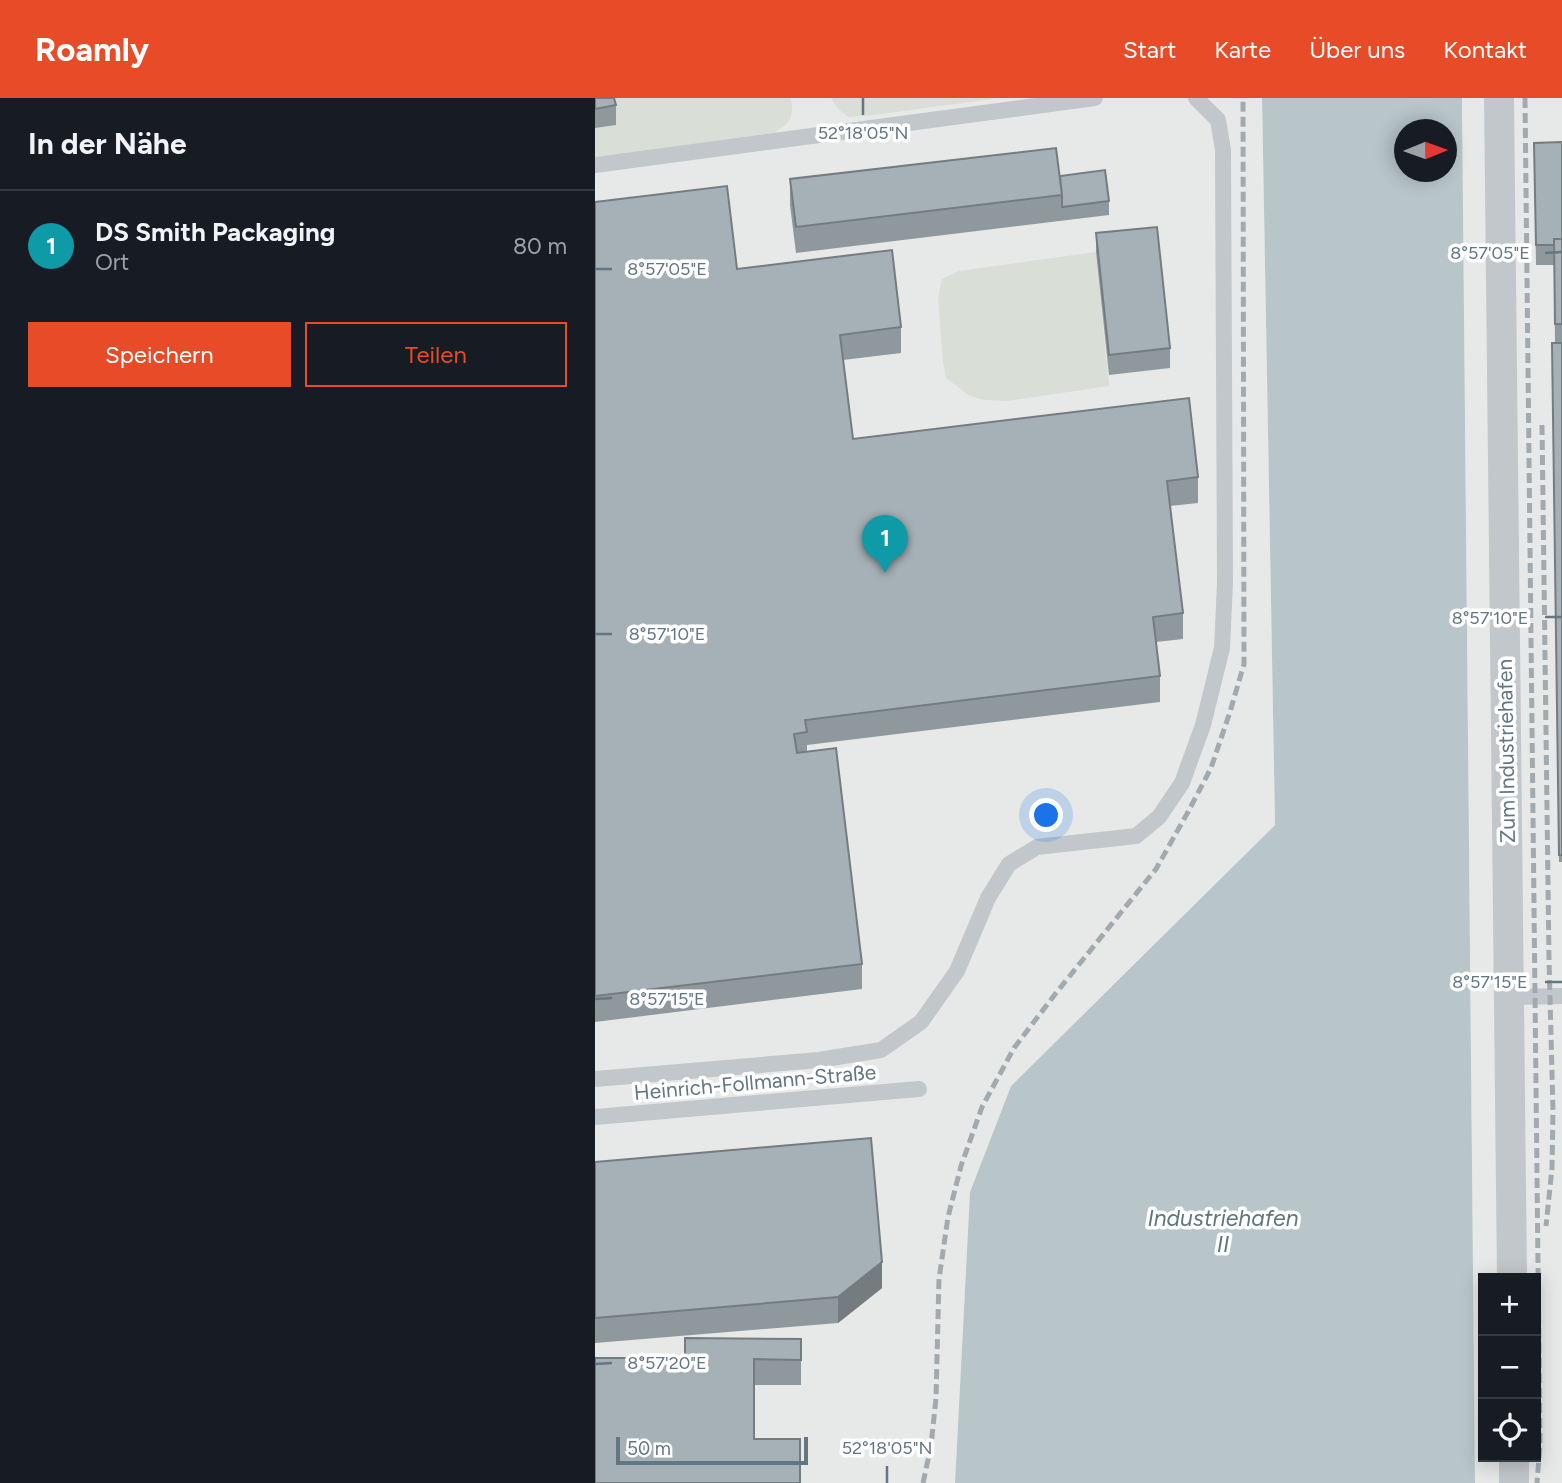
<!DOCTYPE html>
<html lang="de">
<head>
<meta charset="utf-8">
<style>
	:root { --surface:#171b24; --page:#242831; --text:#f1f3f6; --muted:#9ea1a6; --line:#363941; --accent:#e84b28 }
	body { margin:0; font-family:Figtree,sans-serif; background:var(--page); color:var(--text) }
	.controls { position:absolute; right:21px; bottom:21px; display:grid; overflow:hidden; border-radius:0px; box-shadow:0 4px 18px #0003 }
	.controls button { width:63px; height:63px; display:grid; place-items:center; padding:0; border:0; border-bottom:2px solid var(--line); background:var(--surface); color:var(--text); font:35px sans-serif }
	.compass { position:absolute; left:799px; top:21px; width:63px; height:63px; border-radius:50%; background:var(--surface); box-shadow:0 4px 18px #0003; rotate:89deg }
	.scale { position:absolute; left:21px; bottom:18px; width:192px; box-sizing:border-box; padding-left:7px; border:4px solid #637783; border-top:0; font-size:19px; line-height:24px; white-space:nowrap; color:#637783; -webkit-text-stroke:5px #fff; paint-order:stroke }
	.you { position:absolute; left:452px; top:718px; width:24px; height:24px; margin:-18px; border:5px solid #fff; border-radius:50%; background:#1a73e8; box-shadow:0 0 0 10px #1a73e833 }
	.badge { display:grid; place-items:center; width:46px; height:46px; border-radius:50%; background:var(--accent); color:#fff; font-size:23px; font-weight:700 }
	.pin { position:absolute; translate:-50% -58px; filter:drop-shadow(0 2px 4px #0008) }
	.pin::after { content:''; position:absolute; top:37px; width:24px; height:21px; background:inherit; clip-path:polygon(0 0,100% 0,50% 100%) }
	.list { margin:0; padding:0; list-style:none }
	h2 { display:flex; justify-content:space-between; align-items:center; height:91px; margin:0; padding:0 28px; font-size:30px }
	h2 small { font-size:23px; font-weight:400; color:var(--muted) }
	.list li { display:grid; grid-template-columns:46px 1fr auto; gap:21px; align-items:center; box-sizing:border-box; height:112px; padding:0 28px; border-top:2px solid var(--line) }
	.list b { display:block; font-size:26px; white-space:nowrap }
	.list p { margin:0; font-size:23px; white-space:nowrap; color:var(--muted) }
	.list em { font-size:23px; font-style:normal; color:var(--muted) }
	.actions { display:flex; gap:14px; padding:21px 28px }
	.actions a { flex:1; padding:16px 0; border:2px solid var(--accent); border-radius:0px; text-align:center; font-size:24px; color:var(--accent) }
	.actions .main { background:var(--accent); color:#fff }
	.icon { flex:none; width:38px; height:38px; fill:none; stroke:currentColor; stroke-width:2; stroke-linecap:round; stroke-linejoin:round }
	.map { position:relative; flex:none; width:967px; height:1385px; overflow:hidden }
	header { display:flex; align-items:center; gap:42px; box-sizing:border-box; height:98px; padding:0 35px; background:var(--accent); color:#fff }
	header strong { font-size:33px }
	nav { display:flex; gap:38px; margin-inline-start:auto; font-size:24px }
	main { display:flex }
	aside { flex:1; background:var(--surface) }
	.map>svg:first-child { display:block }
	.built { fill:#e7e9e8; fill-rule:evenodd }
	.green { fill:#d9ded6 }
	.water { fill:#b8c6c9; fill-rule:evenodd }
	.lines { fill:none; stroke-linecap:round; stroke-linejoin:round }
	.lane { stroke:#c2c7cb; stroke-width:16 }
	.street { stroke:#c2c7cb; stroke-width:30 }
	.rail { stroke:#a1aaaf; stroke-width:5; stroke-dasharray:10 5; stroke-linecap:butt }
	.wall { fill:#8f989d }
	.shaded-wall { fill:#747c80 }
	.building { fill:#a6b1b7; stroke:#747c80; stroke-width:2 }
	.ticks { fill:none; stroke:#637783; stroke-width:2.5 }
	.labels { text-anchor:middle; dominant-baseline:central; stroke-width:7; stroke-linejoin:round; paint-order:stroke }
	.street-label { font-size:21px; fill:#637783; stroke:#fff }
	.water-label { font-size:23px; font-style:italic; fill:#5e767c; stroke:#fff }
	.ticks-label { font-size:18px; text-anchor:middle; fill:#637783; stroke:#fff; stroke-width:7; stroke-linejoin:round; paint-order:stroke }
</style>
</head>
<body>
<header>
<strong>Roamly</strong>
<nav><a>Start</a><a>Karte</a><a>Über uns</a><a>Kontakt</a></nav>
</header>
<main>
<aside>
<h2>In der Nähe<small></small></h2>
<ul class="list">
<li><span class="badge" style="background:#0f9aa8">1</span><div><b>DS Smith Packaging</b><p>Ort</p></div><em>80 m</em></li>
</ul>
<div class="actions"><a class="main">Speichern</a><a>Teilen</a></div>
</aside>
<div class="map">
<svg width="967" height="1385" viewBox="0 0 967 1385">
	<rect width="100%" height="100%" fill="#f9f9f7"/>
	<path class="built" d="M0,0H667L680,727L416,988L375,1094L360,1385H0Z
		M867,0H967V1385H880ZM888,1180H941V1359H888Z"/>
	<path class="green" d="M0,0H196C199,21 196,24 179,35L0,59Z
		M236,0H404L279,17L253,19L242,10Z
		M501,154L514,288L413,303L390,302L375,298L351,280L348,264L343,201L347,181L364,173Z"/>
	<path class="water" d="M667,0H867L880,1385H360L375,1094L416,988L680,727ZM810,32H852V74H810Z"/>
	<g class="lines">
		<path class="lane" d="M0,67L500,0
			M914,899L967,898
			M0,981L224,962L286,952L326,924L362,873L393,800L414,766L442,749L541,738L564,719L587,685L608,627L627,550L630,485L628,52L623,22L601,0
			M0,1019L324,991"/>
		<path class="street" d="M904,0L917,1180
			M919,1359V1385"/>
		<path class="rail" d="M930,0L945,1346L942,1385
			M947,327L954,862L958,1013L957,1070L951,1128
			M328,1385L336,1348L341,1300L344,1181L353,1119L366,1068L387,1009L419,950L461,895L561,771L593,714L616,670L635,614L649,566L648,0"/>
	</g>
	<path class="wall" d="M0,0L21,7V27L0,30Z
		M967,44V764H964L957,252L960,245L959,167H941L939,45Z
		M465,78L514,103V117L201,155L195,107V81Z
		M0,104L142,171L306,229V255L248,262L258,341L603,379V405L575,408L588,515V541L561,544L565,578V604L212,647V654L267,866V891L0,924V949Z
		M501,135L575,250V270L514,277L501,154Z
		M0,1064L287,1190L243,1225L0,1245Z
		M206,1241V1287H159L0,1385L90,1260Z"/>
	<path class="shaded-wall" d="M287,1164V1190L243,1225V1199Z"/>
	<path class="building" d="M0,0H19L21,7L0,11Z
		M967,44V141H959V147H941L939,45Z
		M461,50L467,97L201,129L195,81Z
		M510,72L514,103L467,109V97L465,78Z
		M132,88L142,171L297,152L306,229L245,237L258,341L594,300L603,379L572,383L588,515L558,519L565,578L210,622L212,634L199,636L202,655L241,650L267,866L0,898V104Z
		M562,129L575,250L514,257L501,135Z
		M959,141H967V226H960Z
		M957,245H967V757H964Z
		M276,1040L287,1164L243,1199L0,1220V1064Z
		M90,1240L206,1241V1262L159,1261V1341H205V1385H0V1260H90Z"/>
	<path class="ticks" d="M268,0V17M950,155L967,154M0,171H17M950,519H967M0,536H17M950,884H967M0,901L17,900M0,1266L17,1265M292,1368V1385"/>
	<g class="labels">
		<g class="street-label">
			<text transform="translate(911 653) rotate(-91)">Zum Industriehafen</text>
			<text transform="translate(160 984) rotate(-5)">Heinrich-Follmann-Straße</text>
		</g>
		<g class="water-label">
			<text x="628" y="1120">Industriehafen<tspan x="628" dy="26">II</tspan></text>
		</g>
	</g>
	<g class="ticks-label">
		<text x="268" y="41">52°18'05"N</text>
		<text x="895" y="161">8°57'05"E</text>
		<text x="72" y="177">8°57'05"E</text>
		<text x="895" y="526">8°57'10"E</text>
		<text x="72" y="542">8°57'10"E</text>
		<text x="895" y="890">8°57'15"E</text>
		<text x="72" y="907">8°57'15"E</text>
		<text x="72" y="1271">8°57'20"E</text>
		<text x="292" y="1356">52°18'05"N</text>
	</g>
</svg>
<div class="controls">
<button>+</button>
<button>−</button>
<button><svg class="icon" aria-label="locate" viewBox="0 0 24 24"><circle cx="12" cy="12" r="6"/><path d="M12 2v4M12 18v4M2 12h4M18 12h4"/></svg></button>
</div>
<svg class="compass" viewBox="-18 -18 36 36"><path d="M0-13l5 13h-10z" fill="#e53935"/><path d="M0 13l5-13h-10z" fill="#9ea1a6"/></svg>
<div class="scale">50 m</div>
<div class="you"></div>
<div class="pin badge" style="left:290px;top:475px;background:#0f9aa8">1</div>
</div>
</main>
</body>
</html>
